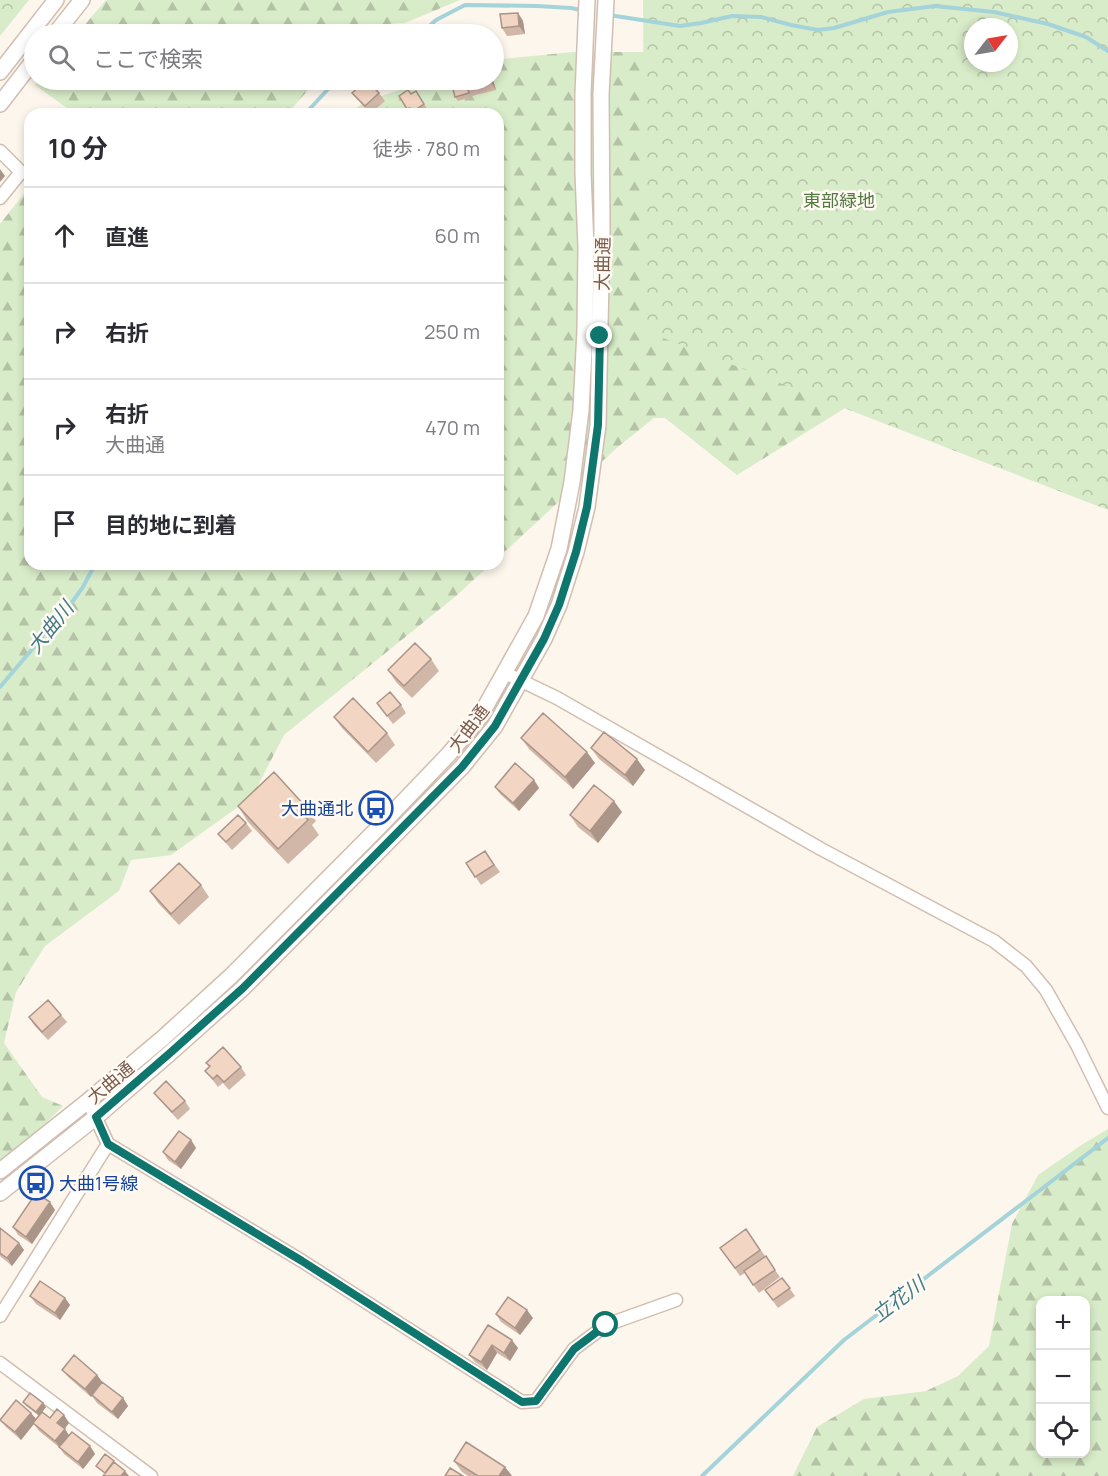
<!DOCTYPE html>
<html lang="ja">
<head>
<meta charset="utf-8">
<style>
	:root { --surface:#fff; --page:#f7f7f7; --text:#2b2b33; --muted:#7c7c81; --line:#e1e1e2 }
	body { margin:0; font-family:Manrope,"Noto Sans JP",sans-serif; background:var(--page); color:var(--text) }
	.controls { position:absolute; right:18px; bottom:18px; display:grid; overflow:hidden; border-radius:12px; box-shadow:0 3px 9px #0003 }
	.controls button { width:54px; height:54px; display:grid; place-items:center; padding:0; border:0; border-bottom:2px solid var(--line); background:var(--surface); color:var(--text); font:30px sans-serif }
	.compass { position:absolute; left:964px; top:18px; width:54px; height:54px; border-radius:50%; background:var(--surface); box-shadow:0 3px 9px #0003; rotate:59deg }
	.stop { position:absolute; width:18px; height:18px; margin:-14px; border:4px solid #0f766e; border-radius:50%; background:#fff }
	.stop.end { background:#0f766e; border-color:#fff; box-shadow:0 2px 6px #0008 }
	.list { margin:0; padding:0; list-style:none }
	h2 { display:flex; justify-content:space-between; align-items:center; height:78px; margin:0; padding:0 24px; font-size:26px }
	h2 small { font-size:20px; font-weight:400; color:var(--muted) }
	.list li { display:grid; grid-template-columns:39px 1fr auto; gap:18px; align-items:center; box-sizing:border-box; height:96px; padding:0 24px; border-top:2px solid var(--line) }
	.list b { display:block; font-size:22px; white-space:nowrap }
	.list p { margin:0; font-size:20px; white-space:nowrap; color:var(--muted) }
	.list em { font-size:20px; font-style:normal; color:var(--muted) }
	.icon { flex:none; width:33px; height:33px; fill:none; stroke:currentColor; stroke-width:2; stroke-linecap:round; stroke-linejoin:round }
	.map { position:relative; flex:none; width:1108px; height:1476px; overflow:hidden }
	.search { position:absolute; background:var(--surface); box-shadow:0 3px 9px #0003; left:24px; top:24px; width:480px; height:66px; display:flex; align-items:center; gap:15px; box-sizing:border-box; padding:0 21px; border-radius:33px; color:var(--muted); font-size:22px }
	.panel { position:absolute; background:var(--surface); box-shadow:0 3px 9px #0003; left:24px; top:108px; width:480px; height:462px; border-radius:18px }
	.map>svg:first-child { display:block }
	.forest { fill:url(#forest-firs); fill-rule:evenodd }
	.park { fill:url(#park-crowns); fill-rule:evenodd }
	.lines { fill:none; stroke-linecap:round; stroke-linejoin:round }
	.stream { stroke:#a5d3da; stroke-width:4 }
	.minor-casing { stroke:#d1beb0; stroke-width:15 }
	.tertiary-casing { stroke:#d1beb0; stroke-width:18 }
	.minor { stroke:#fff; stroke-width:12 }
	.tertiary { stroke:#fff; stroke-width:15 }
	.wall { fill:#d1b7a8 }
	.shaded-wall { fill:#aa9588 }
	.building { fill:#f3d5c3; stroke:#aa9588; stroke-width:1.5 }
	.route { stroke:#0f766e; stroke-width:8 }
	.labels { text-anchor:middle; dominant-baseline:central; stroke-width:5; stroke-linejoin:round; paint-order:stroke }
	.park-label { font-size:18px; fill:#537a41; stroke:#fffaf3 }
	.street-label { font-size:18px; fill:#7a5c4d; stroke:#fffaf3 }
	.transit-label { font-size:18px; fill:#164399; stroke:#fffaf3; text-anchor:end }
	.water-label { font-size:20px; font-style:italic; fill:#437c86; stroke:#fffaf3 }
</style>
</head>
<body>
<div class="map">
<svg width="1108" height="1476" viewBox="0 0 1108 1476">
	<defs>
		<pattern id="forest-firs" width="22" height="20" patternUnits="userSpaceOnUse" patternTransform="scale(1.5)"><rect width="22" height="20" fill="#d8ecc9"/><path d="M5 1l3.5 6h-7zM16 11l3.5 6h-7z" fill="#b4c2a5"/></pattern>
		<pattern id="park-crowns" width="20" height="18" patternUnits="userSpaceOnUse" patternTransform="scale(1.5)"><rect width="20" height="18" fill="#d8ecc9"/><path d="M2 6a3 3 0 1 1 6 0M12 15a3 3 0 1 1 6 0" fill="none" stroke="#b4c2a5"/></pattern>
	</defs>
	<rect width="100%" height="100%" fill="#fdf6ec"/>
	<path class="forest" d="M106,0H460L405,23L353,26L348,34H77Z
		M572,52H680L889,381L737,475L665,418H654L619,446L498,558V114H348L366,101L430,80H494V60Z
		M39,80H317L287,114H75L35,85Z
		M30,186V564H491L456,596L284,735L252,797L171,855L131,860L119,891L45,946L16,992L4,1043L42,1097L63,1106L38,1131L0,1162V224Z
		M1108,1129V1476H793L817,1427L864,1399L926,1391L958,1376L989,1346L1012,1224L1038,1175L1083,1144ZM1086,1300V1454H1040V1300Z"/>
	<path class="park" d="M0,0H29L0,36Z
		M643,0H1108V510L645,331ZM973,27H1009V63H973Z"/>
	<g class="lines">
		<path class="stream" d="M609,15L680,26L701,23L732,16L761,17L791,25L818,30L834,28L888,12L935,6L994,12L1048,24L1086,37L1108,51
			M352,34L370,31L378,34
			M421,34L436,20L465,5L537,6L571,8L581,10
			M305,114L330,87L333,80
			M0,687L34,647L35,643L62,616L83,587L95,564
			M702,1476L844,1340L1108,1138"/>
		<defs>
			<path id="minor" d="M0,151L21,172L0,198
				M505,673L557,698L821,849L994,941L1026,966L1046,990L1077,1045L1108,1108
				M88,1101L108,1144L302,1261L522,1402L536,1401L574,1349L606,1325L676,1300
				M0,1316L108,1144
				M0,1363L151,1476"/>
			<path id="tertiary" d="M55,34L82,0
				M0,72L56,0
				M0,104L34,60
				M0,1171L88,1101L163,1038L231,976L378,828L448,755L479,718L536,616L559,549L572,482L581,410L585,330L586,247L583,173V94L587,0
				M0,1193L96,1117L170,1053L243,988L387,843L462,767L495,726L544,639L559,605L576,552L587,507L598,425L602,229L601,95L606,0"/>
		</defs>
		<use href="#minor" class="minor-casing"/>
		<use href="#tertiary" class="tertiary-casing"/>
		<use href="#minor" class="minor"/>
		<use href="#tertiary" class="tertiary"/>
	</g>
	<path class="wall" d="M518,13L523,21L525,34L507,36L502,28Z
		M465,80H493L496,90L472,96L470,93L471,97L458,101L455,97L465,81Z
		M416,91L429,112L426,114H410L399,96L411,94Z
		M352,93H379L385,101L370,114Z
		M431,659L439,671L412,698L396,682L388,670Z
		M377,703L401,705L406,713L393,724Z
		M334,717L387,733L395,745L376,763L342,728Z
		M521,738L595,763L573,789L529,749Z
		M591,748L645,770L633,786L599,759Z
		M534,780L539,788L519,811L500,794L495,787Z
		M238,806H305L316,821L312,825L319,835L288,864L248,822Z
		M622,812L598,843L578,827L570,815Z
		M246,823L252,831L232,850L218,834Z
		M485,851L500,872L481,885L466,863Z
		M201,885L209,897L179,925L158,903L150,891Z
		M61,1015L67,1022L48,1040L34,1025L29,1017Z
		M206,1063L241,1067L246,1075L229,1090L223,1083L218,1087L211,1078L205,1071L209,1067Z
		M154,1093L185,1101L190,1109L178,1120L160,1100Z
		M191,1140L196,1148L181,1169L168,1160L163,1152Z
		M55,1210L32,1244L18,1235L13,1227Z
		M0,1228L24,1250L12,1266L0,1256Z
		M746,1229L780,1277L759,1293L745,1273L740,1276L720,1248Z
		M782,1278L795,1296L778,1308L765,1290Z
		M30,1296L65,1298L70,1305L60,1320L36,1304Z
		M496,1314L533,1318L520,1335L501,1322Z
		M488,1325L518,1348L510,1361L497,1353L487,1370L475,1362L469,1355Z
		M62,1370L97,1375L102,1382L123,1398L128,1406L118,1419L97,1403L92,1396L91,1397L68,1377Z
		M23,1402L46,1407L39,1416L26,1406Z
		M31,1413L36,1420L50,1418L64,1415L69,1423L64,1429L69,1435L90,1446L95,1454L83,1469L64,1454L60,1448L39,1431L34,1424L21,1440L6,1427L0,1420Z
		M454,1461L505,1467L512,1476H468L462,1472Z"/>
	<path class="shaded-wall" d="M518,13L523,21L525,34L519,26Z
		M490,80H493L496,90L491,82Z
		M0,169L5,176L0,182Z
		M587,752L595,763L573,789L565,777Z
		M637,759L645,770L633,786L625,775Z
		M534,780L539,788L519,811L513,803Z
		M614,801L622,812L598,843L590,831Z
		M191,1140L196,1148L181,1169L175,1162Z
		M50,1202L55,1210L32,1244L26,1237Z
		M19,1243L24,1250L12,1266L7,1258Z
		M65,1298L70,1305L60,1320L55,1313Z
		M527,1310L533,1318L520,1335L515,1328Z
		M512,1340L518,1348L510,1361L504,1353Z
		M492,1345L497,1353L487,1370L481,1362Z
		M97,1375L103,1383L91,1397L85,1389Z
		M123,1398L128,1406L118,1419L112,1412Z
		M43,1403L46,1407L39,1416L36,1412Z
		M31,1413L37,1420L21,1440L15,1432Z
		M64,1415L69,1423L63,1431L57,1423Z
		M65,1429L70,1437L61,1449L55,1441Z
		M90,1446L95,1454L83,1469L78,1462Z
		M505,1467L512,1476H499Z
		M125,1471L129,1476H121Z"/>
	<path class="building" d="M518,13L519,26L502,28L500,14Z
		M367,80L379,93L365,106L352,93Z
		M465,80H490L491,82L467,89Z
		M465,81L469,93L455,97L452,85Z
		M408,90L411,94L416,91L424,104L412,112L410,108L407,109L399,96Z
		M415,643L431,659L404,686L388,670Z
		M390,692L401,705L387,716L377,703Z
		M353,698L387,733L368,752L334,717Z
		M543,713L587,752L565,777L521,738Z
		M604,732L637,759L625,775L591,748Z
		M515,763L534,780L513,803L495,787Z
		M274,772L305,806L300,811L308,820L278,849L238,806Z
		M594,785L614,801L590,831L570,815Z
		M238,815L246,823L226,842L218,834Z
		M485,851L494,865L475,877L466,863Z
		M179,863L201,885L171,914L150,891Z
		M48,1000L61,1015L42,1032L29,1017Z
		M223,1047L241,1067L224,1082L217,1075L213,1079L205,1071L210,1066L206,1063Z
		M166,1081L185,1101L172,1112L154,1093Z
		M179,1131L191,1140L175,1162L163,1152Z
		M36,1193L50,1202L26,1237L13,1227Z
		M0,1228L19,1243L7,1258L0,1253Z
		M746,1229L760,1250L735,1268L720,1248Z
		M766,1256L775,1270L753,1285L744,1271Z
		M782,1278L790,1288L773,1300L765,1290Z
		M40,1281L65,1298L55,1313L30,1296Z
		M508,1297L527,1310L515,1328L496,1314Z
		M488,1325L512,1340L504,1353L492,1345L481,1362L469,1355Z
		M74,1355L97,1375L85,1389L62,1370Z
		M102,1382L123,1398L112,1412L92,1395Z
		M30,1393L43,1403L36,1412L23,1402Z
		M16,1400L31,1413L15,1432L0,1420Z
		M57,1409L64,1415L57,1423L65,1429L55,1441L33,1423L42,1412L50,1418Z
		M72,1432L90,1446L78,1462L59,1447Z
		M466,1442L505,1467L499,1476H478L454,1461Z
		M105,1454L114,1461L105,1473L96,1466Z
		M114,1462L125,1471L121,1476H103Z
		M450,1468L463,1476H445Z"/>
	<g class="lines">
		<path class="route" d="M600,336L598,425L587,507L576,552L559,605L544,639L495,726L462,767L387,843L243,988L170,1053L96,1117L108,1144L302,1261L522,1402L536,1401L574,1349L606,1325"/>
	</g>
	<defs>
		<symbol id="bus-ring" viewBox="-11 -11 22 22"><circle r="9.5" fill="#fffaf3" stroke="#1a4fb4" stroke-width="1.5"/><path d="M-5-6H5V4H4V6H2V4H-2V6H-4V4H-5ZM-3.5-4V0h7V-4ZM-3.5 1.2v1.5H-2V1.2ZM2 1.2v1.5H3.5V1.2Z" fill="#1a4fb4"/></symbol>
	</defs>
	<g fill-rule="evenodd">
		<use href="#bus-ring" x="357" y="789" width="38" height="38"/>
		<use href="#bus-ring" x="17" y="1164" width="38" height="38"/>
	</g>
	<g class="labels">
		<g class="park-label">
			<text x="839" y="200">東部緑地</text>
		</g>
		<g class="street-label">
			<text transform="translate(602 264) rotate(-89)">大曲通</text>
			<text transform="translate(468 728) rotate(-53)">大曲通</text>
			<text transform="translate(110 1082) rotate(-40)">大曲通</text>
		</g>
		<g class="transit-label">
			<text x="353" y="808">大曲通北</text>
			<text x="59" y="1183" text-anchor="start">大曲1号線</text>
		</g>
		<g class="water-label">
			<text transform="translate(50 627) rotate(-51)">大曲川</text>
			<text transform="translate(898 1299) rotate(-37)">立花川</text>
		</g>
	</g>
</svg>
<div class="controls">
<button>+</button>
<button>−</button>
<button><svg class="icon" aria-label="locate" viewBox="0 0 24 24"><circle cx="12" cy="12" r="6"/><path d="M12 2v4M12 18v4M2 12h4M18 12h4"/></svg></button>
</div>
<svg class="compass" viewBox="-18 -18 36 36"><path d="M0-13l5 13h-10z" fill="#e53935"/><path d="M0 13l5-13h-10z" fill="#7c7c81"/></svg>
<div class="stop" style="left:606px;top:1325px"></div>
<div class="stop end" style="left:600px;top:336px"></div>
<div class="search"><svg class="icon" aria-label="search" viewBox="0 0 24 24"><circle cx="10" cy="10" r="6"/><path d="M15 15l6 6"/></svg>ここで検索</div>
<section class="panel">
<h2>10 分<small>徒歩 · 780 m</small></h2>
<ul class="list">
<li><svg class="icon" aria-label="ahead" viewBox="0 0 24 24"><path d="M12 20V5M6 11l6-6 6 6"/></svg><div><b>直進</b></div><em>60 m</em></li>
<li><svg class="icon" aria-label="right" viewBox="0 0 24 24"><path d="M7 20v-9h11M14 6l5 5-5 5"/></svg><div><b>右折</b></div><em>250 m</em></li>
<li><svg class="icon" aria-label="right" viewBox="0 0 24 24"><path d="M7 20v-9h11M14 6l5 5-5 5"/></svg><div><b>右折</b><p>大曲通</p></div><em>470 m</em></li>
<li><svg class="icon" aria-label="arrive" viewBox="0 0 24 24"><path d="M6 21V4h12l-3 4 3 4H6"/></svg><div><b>目的地に到着</b></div></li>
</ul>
</section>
</div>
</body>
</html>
